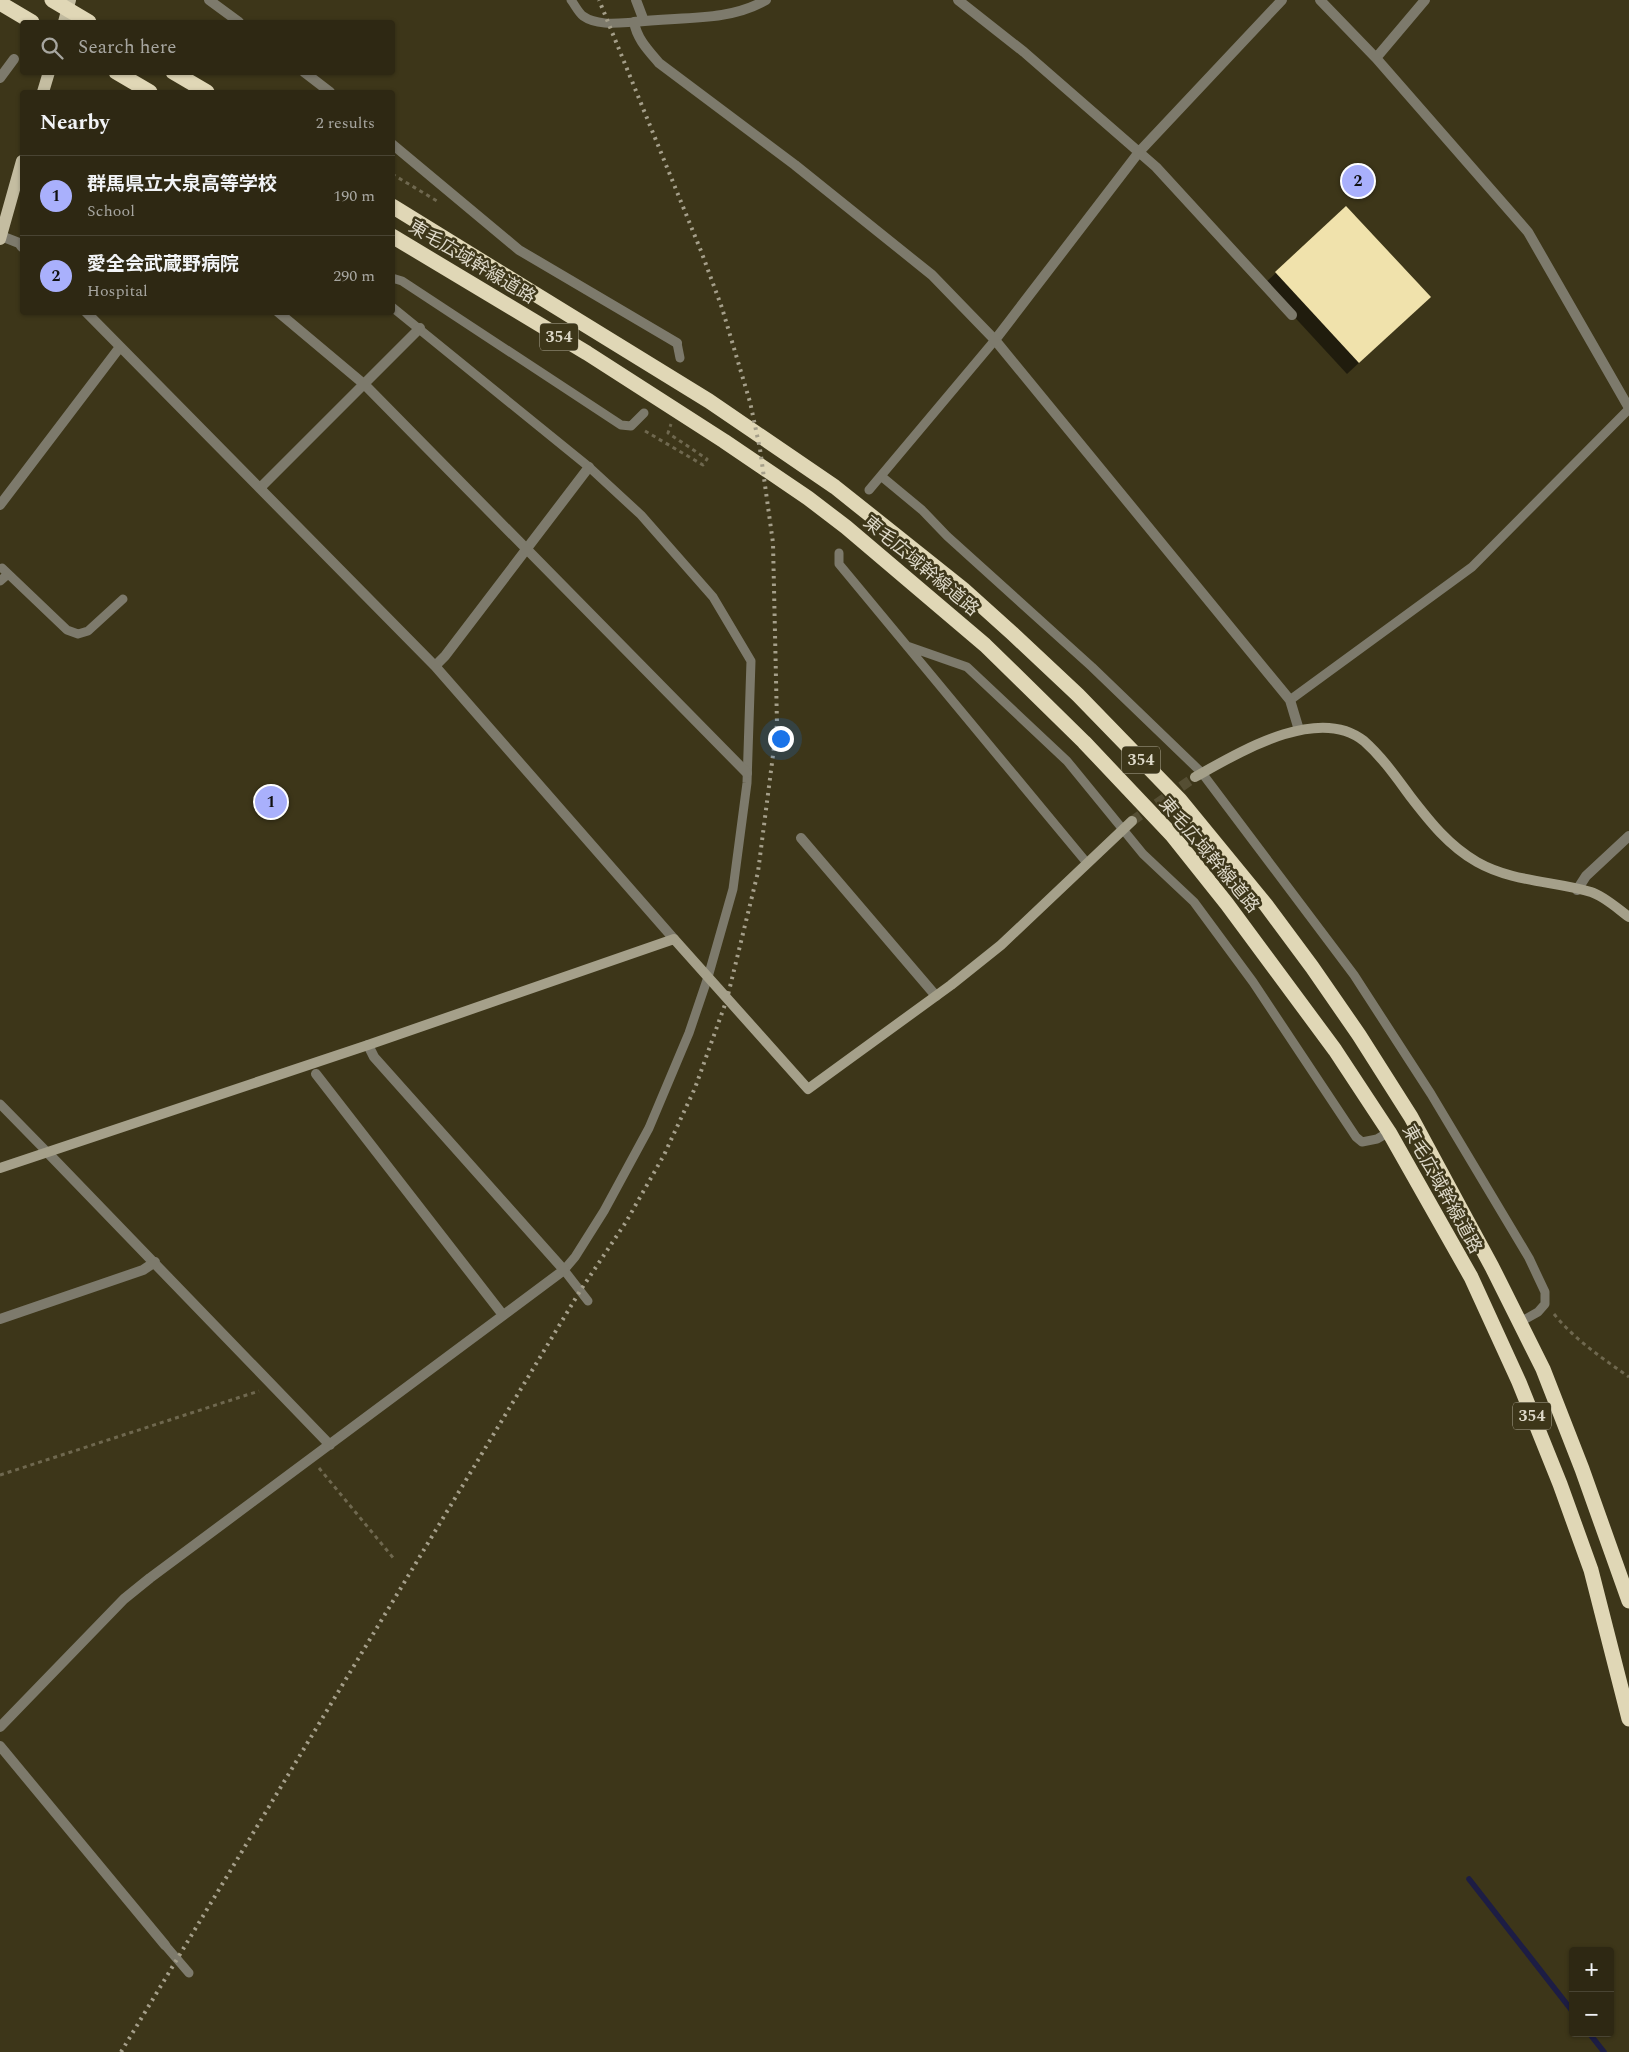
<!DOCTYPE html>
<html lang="en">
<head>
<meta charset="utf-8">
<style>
	:root { --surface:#2e2813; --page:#36301c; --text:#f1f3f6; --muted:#a7a6a0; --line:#494433; --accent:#a9b0fc }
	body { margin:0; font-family:Spectral,"Noto Sans JP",serif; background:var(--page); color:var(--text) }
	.controls { position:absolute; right:15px; bottom:15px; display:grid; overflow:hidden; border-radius:5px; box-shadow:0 1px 4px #0004 }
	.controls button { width:45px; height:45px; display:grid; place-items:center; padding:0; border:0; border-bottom:1px solid var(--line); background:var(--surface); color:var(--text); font:25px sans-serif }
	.you { position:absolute; left:780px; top:738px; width:18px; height:18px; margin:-12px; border:4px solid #fff; border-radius:50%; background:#1a73e8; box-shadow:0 0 0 8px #1a73e833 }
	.badge { display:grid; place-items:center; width:32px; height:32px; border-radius:50%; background:var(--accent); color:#111; font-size:16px; font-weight:700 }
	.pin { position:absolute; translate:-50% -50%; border:2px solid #fff; box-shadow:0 1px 5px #0006 }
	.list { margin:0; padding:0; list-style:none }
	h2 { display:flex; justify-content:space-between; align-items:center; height:65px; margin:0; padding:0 20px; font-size:21px }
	h2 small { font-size:16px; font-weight:400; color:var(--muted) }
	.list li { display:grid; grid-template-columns:32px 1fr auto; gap:15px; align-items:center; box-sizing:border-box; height:80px; padding:0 20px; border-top:1px solid var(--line) }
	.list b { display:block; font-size:19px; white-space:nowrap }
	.list p { margin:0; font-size:16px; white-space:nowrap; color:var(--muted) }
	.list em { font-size:16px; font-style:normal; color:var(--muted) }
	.icon { flex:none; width:28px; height:28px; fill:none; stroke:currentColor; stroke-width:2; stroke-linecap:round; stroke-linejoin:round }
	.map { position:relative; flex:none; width:1629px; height:2052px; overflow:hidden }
	.search { position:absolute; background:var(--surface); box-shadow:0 1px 4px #0004; left:20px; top:20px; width:375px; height:55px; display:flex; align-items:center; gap:12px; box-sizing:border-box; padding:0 18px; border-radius:5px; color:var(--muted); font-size:19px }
	.panel { position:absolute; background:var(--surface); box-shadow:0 1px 4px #0004; left:20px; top:90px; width:375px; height:225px; border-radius:5px }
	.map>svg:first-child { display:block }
	.shadow { fill:#0007 }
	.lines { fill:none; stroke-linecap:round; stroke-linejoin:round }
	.stream { stroke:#1d1d44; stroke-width:5.5 }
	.building { fill:#f0e2ac }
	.secondary-tunnel { stroke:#554e33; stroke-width:10; stroke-dasharray:10 5; stroke-linecap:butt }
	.path { stroke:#6f684f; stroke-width:3; stroke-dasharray:4 4; stroke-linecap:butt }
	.lane { stroke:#7d7a6c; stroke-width:9 }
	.street { stroke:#7d7a6c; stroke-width:10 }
	.secondary { stroke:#a5a08a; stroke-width:10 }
	.primary { stroke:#c4bda1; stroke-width:12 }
	.highway { stroke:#e0d7b6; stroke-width:15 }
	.rail { stroke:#a59f8a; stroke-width:4; stroke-dasharray:2.5 5; stroke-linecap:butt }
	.labels { text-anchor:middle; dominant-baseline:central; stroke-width:5; stroke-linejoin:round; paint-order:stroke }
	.shield { fill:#3d3619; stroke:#ada794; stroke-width:1 }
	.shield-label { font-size:16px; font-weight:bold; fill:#ddd8c8 }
	.street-label { font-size:18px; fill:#ddd8c8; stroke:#3d3619 }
</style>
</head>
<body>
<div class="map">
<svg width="1629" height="2052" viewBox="0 0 1629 2052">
	<rect width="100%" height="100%" fill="#3d3619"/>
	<path class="shadow" d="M1346,208L1417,309L1347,374L1264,284Z"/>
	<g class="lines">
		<path class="stream" d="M1469,1879L1573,2012
			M1589,2033L1604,2052"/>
	</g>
	<path class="building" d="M1346,206L1431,297L1359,363L1275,272Z"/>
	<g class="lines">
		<path class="secondary-tunnel" d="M1132,821L1195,777"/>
		<path class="path" d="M392,174L437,201
			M645,431L703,465L707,459L668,433L671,424
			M1554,1314C1575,1340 1602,1358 1629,1377
			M319,1468L395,1560
			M0,1475L259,1391"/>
		<path class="lane" d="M571,0C575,5 578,12 583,16C597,26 618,23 634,22
			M392,278L402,281L621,425L631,426L644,413
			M392,307L589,467L641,515L713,597L751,661L747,783L733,889L708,977L689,1033L649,1128L604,1211L575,1257L564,1270L588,1301
			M677,343L680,358
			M881,476L922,510L947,536L1092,667L1202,773L1354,975L1431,1094L1529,1258L1545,1292V1304L1538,1312L1520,1322
			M869,490L995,340
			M839,553V564L1087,863
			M2,568L67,630L78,634L88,631L123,599
			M0,581L8,574
			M907,646L967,667L1067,761L1143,854L1194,902L1253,982L1356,1137L1362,1142L1377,1139L1389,1132
			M1290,700L1472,567L1629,409
			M0,1104L47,1152
			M165,1945L189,1973"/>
		<path class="street" d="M209,0L239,22
			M636,0L644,21
			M766,0C727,23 677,16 634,22C637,39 648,50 659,63L795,165L932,275L995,340L1290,700L1299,730
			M958,0L1024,52L1156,167L1292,315
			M1320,0L1376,58L1528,232L1629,408
			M1376,58L1425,0
			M304,72L330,92
			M0,78L14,59
			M392,144L519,250L677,343
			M1,236L19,243L22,247
			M86,312L435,666L674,939
			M278,312L365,385L747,773
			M995,340L1139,152L1282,0
			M260,488L420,328
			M0,505L120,347
			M435,666L445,656L589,467
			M801,838L936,996
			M1577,890L1586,876L1629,836
			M316,1074L503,1315
			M47,1152L330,1445
			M0,1319L143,1270L155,1262
			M0,1727L124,1599L150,1578L564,1270L374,1057L368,1045
			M0,1746L165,1945"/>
		<path class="secondary" d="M1195,777C1238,753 1318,704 1364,741C1382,757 1396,777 1410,796C1430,822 1449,846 1477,862C1512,882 1554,881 1591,892C1604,896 1618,909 1629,917
			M0,1168L368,1045L674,939L808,1089L951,985L1001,945L1132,821"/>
		<path class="primary" d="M64,22L70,0
			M43,92L49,72
			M0,239L22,161"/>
		<path class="highway" d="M52,0L89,22
			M0,3L32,22
			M116,72L150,92
			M173,72L207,92
			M392,206L709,401L835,487L963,589L1013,634L1078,695L1180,800L1266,905L1312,967L1359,1035L1411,1117L1492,1267L1543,1369L1582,1469L1629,1601
			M392,236L587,353L724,441L808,498L846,527L985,645L1084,742L1172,835L1227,904L1335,1050L1389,1132L1471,1277L1519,1382L1560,1484L1591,1570L1629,1719"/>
		<path class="rail" d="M121,2052L580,1291L626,1222L664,1155L695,1088L727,999L758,872L777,724L773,543L760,449L750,402L722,308L701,251L599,0"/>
	</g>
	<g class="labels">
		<g class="shield">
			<rect x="540" y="323.5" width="38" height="27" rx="4"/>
			<rect x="1122" y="746.5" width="38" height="27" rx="4"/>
			<rect x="1513" y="1402.5" width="38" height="27" rx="4"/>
		</g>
		<g class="shield-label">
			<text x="559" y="337">354</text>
			<text x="1141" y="760">354</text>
			<text x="1532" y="1416">354</text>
		</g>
		<g class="street-label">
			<text transform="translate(472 262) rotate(31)">東毛広域幹線道路</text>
			<text transform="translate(921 566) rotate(40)">東毛広域幹線道路</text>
			<text transform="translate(1209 855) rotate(50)">東毛広域幹線道路</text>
			<text transform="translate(1442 1189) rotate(61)">東毛広域幹線道路</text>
		</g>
	</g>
</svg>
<div class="controls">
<button>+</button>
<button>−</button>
</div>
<div class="you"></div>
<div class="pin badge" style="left:271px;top:802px">1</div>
<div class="pin badge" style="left:1358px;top:181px">2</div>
<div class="search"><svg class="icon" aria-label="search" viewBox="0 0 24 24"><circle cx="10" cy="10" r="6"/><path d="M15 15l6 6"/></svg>Search here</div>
<section class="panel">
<h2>Nearby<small>2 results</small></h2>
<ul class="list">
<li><span class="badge">1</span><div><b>群馬県立大泉高等学校</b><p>School</p></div><em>190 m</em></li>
<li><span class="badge">2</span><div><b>愛全会武蔵野病院</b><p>Hospital</p></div><em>290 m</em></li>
</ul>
</section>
</div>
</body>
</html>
